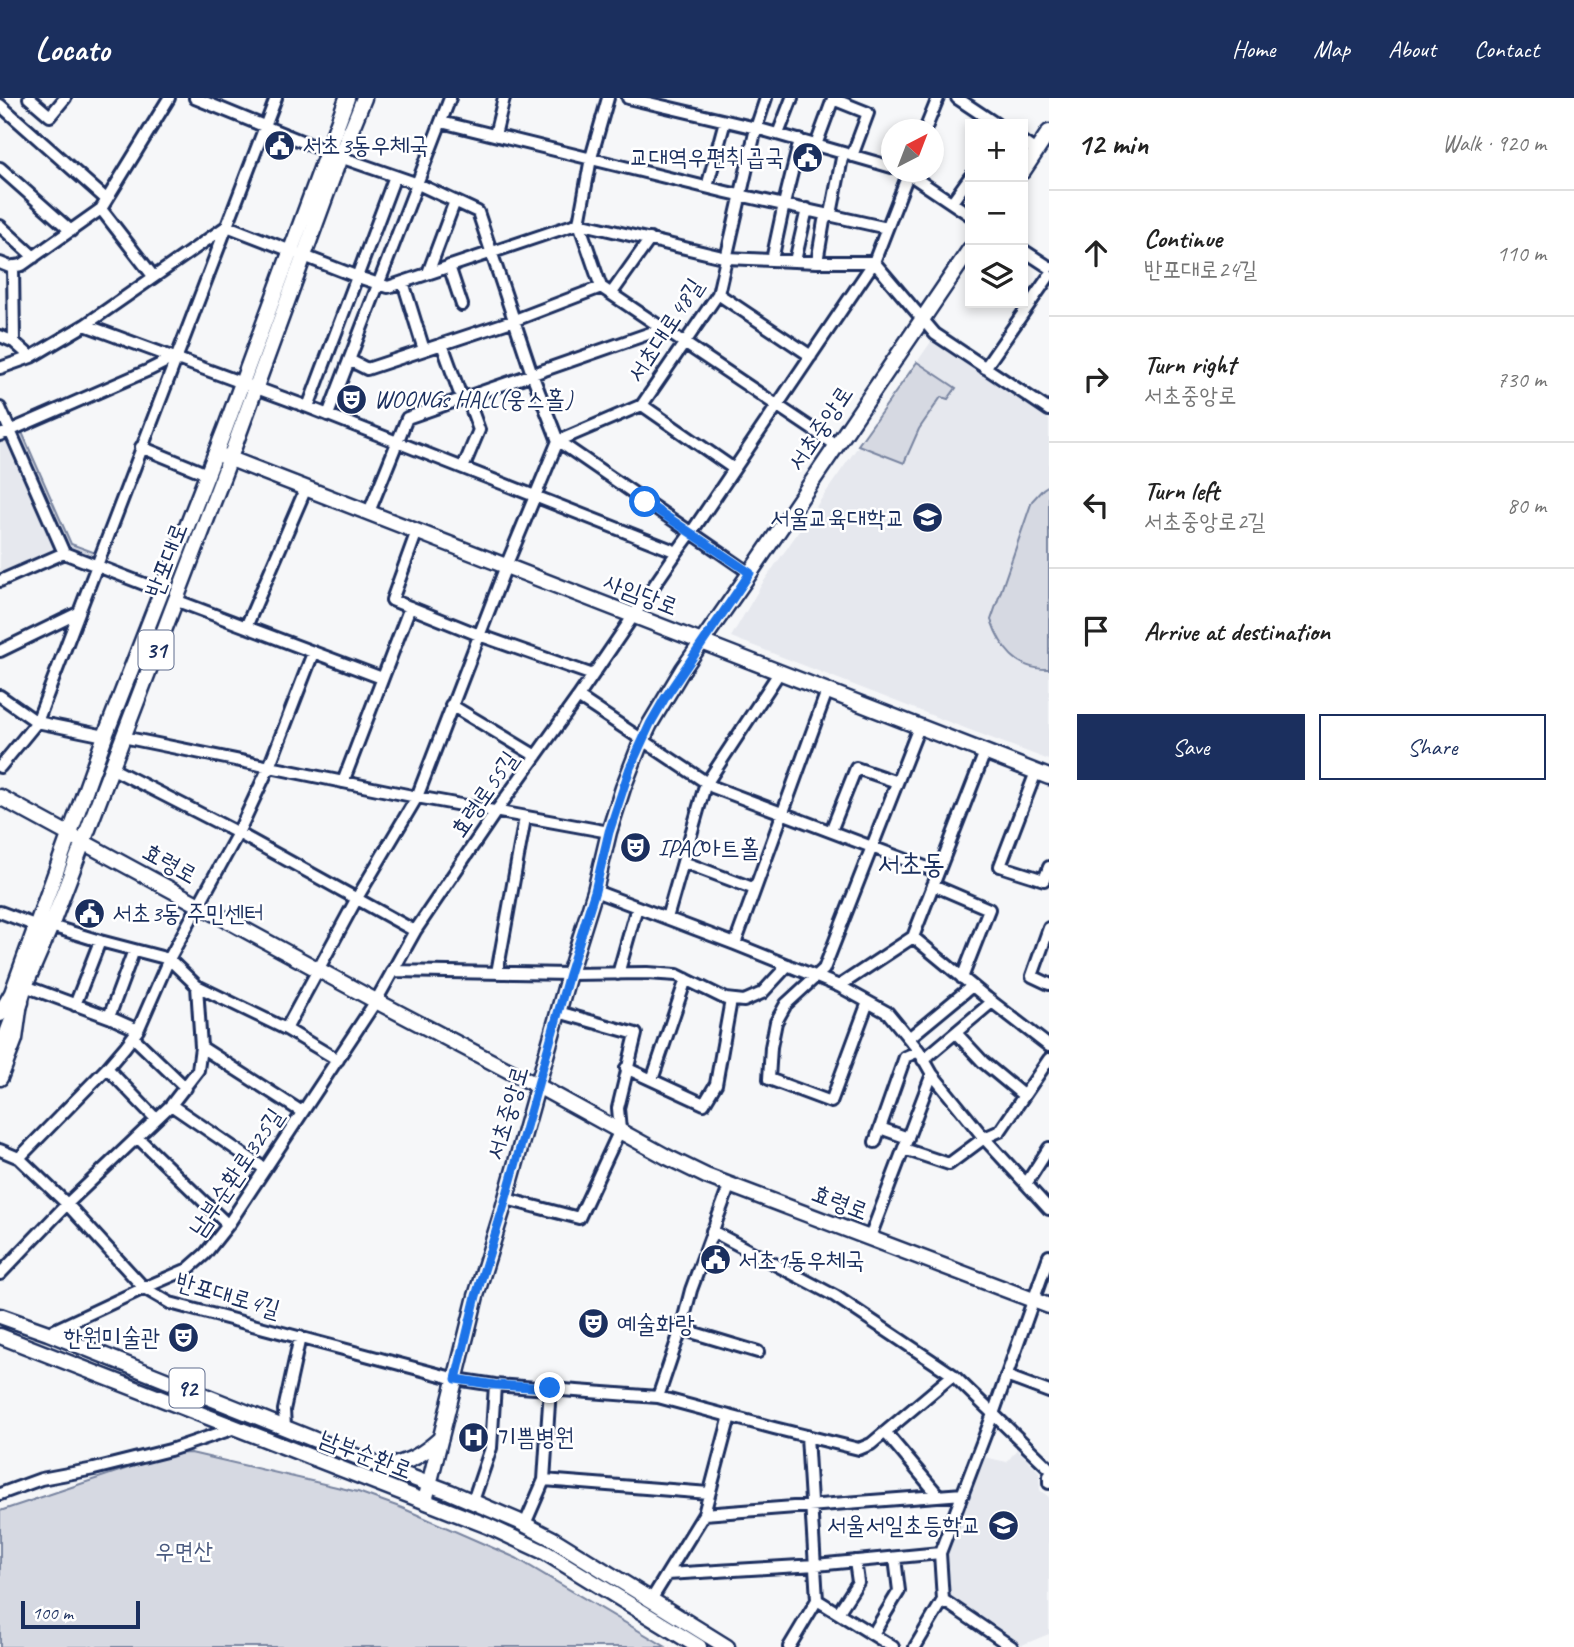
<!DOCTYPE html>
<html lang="en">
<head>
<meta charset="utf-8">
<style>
	:root { --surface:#fff; --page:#f6f6f6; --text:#222; --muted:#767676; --line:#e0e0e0; --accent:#1b2f5e }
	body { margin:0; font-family:Caveat,"Poor Story",sans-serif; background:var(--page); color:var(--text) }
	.controls { position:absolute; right:21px; top:21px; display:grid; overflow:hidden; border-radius:0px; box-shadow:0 4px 10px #0003 }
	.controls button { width:63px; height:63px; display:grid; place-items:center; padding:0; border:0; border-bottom:2px solid var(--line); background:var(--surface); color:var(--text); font:35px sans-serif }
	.compass { position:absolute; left:881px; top:21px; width:63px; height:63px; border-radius:50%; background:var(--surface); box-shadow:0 4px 10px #0003; rotate:42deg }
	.scale { position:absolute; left:21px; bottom:18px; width:119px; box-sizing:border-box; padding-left:7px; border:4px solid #1b2f5e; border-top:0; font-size:19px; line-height:24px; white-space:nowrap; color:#1b2f5e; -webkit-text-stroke:5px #fff; paint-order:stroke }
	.stop { position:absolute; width:21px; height:21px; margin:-16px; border:5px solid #1a73e8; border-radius:50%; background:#fff }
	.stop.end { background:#1a73e8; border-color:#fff; box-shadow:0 2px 7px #0008 }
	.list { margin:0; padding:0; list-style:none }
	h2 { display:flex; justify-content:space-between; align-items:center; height:91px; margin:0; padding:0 28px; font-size:30px }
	h2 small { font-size:23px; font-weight:400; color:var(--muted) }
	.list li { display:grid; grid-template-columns:46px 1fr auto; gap:21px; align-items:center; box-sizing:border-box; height:126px; padding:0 28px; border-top:2px solid var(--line) }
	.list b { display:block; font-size:26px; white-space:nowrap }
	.list p { margin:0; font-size:23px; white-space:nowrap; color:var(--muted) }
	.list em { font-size:23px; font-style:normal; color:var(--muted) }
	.actions { display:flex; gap:14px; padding:21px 28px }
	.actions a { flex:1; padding:16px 0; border:2px solid var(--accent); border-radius:0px; text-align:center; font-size:24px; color:var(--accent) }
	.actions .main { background:var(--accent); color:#fff }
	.icon { flex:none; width:38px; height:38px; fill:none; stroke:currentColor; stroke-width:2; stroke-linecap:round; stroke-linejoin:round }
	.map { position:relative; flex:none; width:1049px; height:1549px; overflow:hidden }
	header { display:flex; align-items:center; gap:42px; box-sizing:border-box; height:98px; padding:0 35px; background:var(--accent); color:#fff }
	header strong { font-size:33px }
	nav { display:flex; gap:38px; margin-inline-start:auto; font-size:24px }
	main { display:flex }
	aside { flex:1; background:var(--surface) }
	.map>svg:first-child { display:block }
	.built { fill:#e6e8ee }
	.green { fill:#d6d9e2; stroke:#7884a0; stroke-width:2 }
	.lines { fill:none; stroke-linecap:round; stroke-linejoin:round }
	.minor-casing { stroke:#1b2f5e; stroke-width:16 }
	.major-casing { stroke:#1b2f5e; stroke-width:19 }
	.highway-casing { stroke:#1b2f5e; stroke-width:21 }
	.minor { stroke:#fff; stroke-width:10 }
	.major { stroke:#fff; stroke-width:14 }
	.highway { stroke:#fff; stroke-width:16 }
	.route { stroke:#1a73e8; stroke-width:9 }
	.labels { text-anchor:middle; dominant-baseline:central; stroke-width:5; stroke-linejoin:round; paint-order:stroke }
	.shield { fill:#fff; stroke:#5f6d8e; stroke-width:2 }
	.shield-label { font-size:23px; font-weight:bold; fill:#1b2f5e }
	.poi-label { font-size:24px; fill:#1b2f5e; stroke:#fff; text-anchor:start }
	.street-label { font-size:24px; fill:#1b2f5e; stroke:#fff }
	.park-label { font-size:24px; fill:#4a5a7f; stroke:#fff }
	.quarter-label { font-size:28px; fill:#1b2f5e; stroke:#fff }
</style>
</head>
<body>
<header>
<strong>Locato</strong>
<nav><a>Home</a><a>Map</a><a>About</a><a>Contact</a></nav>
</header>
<main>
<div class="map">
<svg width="1049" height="1549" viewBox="0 0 1049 1549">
	<rect width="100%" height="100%" fill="#f6f7f9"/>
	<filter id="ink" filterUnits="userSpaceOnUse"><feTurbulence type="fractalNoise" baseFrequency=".0143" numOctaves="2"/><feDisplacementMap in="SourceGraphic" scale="14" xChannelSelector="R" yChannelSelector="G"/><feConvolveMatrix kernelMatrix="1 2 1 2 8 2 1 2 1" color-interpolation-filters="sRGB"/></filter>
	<g filter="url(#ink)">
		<path class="built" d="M933,241L1049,322V662L941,621L731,539L762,486Z
			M6,339L57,454L0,479V342Z
			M1017,1351L1039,1374L1040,1392L1049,1399V1536L1022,1547L950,1499L948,1456L984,1359L1007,1364Z"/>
		<path class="green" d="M917,264L956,290L948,301L941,299L919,331L904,365L858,347Z
			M21,332L71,446L96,455L94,460L66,450L15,335Z
			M1049,387V571C1016,572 1001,550 991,522L1032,403L1043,391Z
			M191,1355L358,1394L402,1410L516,1460L666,1549H0V1413L170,1356Z"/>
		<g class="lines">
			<defs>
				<path id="minor" d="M29,0L50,18L65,0
					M195,0L340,59L418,86L478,114L532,276L558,343L750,475
					M608,0L591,60L579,125L601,189L836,347
					M628,0L756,30L892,69
					M957,0L996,26
					M0,7L106,101
					M441,24L726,94L887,130
					M925,32L938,0
					M778,36L792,0
					M495,37L504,0
					M1023,44L1036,53
					M816,47L833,1L868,15L852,58
					M0,70L71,133
					M906,74L970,117
					M707,89L725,23
					M952,104L970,79
					M101,111L153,178
					M0,128L34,159
					M1023,152L1049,169
					M772,162L784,106L800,42
					M795,163L807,111
					M817,164L824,123L832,111L843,55
					M0,165L10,169L22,167L101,111L169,0
					M13,168L14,244
					M449,168L462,207
					M428,175L455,103
					M403,184L424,252
					M611,196L650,141
					M718,196L811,258
					M85,227L308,309L677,454
					M0,238L14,244L31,259
					M442,246L459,293L469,304L479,332L463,370
					M349,262L367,271L515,222L601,189
					M0,270L31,259L85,227L227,128L358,179L388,189L579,125L727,160L817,164H874L935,236L1049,312
					M985,270L1049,178
					M642,307L734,371
					M308,309L395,78
					M0,310L64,455L162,493
					M328,317L450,0
					M0,337L149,272L175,259
					M141,349L207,376
					M369,414L407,320L662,231
					M417,433L392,502L479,537L593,577
					M0,483L64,455
					M175,502L382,580
					M246,529L306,390
					M0,553L78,515
					M0,598L37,624L105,638
					M578,599L713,689L938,774
					M451,607L536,658
					M123,639L417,699L609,734
					M0,669L37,624L276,0
					M111,670L238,735L415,833
					M1036,674L1000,768L1044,782L1049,769
					M343,684L410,509
					M831,733L856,670L897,684
					M683,764L755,791
					M933,787L989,811L962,880
					M595,793L735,846L817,879L839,888L888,915L919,953L932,976L984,1040L1049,1111
					M0,814L37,828
					M667,820L704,691L710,680L779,575
					M51,828L100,843L169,861L197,888L286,931L338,962
					M1049,830L1032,878L1049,886
					M913,839L985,654
					M913,839L987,900L1049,948
					M735,846L827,593
					M392,873L569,876L647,875L677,877L726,901L744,903L762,895L788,867
					M497,875L525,720
					M618,876L637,809
					M25,888L109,919L138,932
					M839,888L913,839
					M868,904L831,1004L769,981L771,949L776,924L786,906L824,871L919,629
					M75,907L100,843
					M109,919L134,852
					M286,931L357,800L417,699L506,468L558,343L642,307L718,196L756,30L766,0
					M956,935L983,964L1024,998
					M133,939L186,990
					M909,940L972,888
					M201,949L302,1014
					M923,962L992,904
					M107,970L156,1021
					M626,970L704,1006L716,986L731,902
					M652,982L686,881
					M171,1007L265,1071
					M880,1030L908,1040
					M138,1040L228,1127
					M875,1044L905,959L919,953
					M904,1051L949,1066L984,1040L1000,1033L1049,961
					M0,1052L19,1060L67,1106L144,1190L170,1205L456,1281L495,1287L658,1299L774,1330L859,1351L871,1346L953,1277
					M19,1060L107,970L125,949L138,932L169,861L238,735L269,669L313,555
					M1026,1086L1049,1050
					M506,1101L579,1120L620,1032L618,1010L636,936L558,914
					M712,1133L835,1198L953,1277L1049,1370
					M870,1139L932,976
					M0,1176L67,1106L171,1007L198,972L201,949L197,888
					M681,1231L758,1254
					M48,1235L144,1190L188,1171L205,1156L228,1127L376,903L415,833L497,712L578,599L677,454L691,435L874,164L909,74
					M1006,1278L1049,1294
					M658,1299L681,1231L691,1192L730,1086
					M285,1329L284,1312L300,1239
					M885,1334L938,1397
					M1049,1378V1385
					M544,1382L709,1395
					M0,1396L41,1381L94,1371L170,1352L235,1330
					M473,1403L491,1350L495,1287
					M704,1416L963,1396
					M525,1426L544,1382L550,1290
					M667,1476L816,1467L940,1455
					M651,1502L704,1416L730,1318
					M817,1502L893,1549
					M943,1502L1012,1549
					M838,1515L858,1484L855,1463
					M873,1536L899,1493L895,1460
					M789,1549L817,1502L807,1338
					M915,1549L943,1502L940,1455L993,1316L1049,1158"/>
				<path id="major" d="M1023,73L1049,34
					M223,358L1049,679
					M0,699L376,903L538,988L667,1059L706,1078L1049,1208
					M0,916L12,895L105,638L225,331L347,0
					M0,980L15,941L20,904L25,888L51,828L230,360L340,59L364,0
					M0,1218L48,1235L373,1365L450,1394L518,1423L553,1441L727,1549
					M0,1238L488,1428L546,1455L699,1549
					M386,1370C412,1362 421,1358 441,1340
					M425,1403L476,1198L502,1114L569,876L595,793L609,734L623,690L639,649L650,626L683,571L750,475L970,151"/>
				<path id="highway" d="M0,956L20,904"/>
			</defs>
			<use href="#minor" class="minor-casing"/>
			<use href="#major" class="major-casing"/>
			<use href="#highway" class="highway-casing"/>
			<use href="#minor" class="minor"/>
			<use href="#major" class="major"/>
			<use href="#highway" class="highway"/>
		</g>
	</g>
	<g class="lines" filter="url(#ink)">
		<path class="route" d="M550,1290L495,1287L456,1281L476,1198L502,1114L569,876L595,793L609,734L630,670L650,626L665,600L750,475L645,404"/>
	</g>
	<defs>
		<symbol id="civic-disc" viewBox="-11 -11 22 22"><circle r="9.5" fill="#1b2f5e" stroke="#fff"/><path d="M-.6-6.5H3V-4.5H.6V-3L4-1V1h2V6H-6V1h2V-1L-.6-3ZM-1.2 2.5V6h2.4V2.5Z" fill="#fff"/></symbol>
		<symbol id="theatre-disc" viewBox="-11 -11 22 22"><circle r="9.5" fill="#1b2f5e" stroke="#fff"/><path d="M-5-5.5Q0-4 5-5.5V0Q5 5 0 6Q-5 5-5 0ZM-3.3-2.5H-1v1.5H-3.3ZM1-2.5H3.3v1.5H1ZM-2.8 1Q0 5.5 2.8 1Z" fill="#fff"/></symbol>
		<symbol id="university-disc" viewBox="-11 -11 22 22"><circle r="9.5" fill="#1b2f5e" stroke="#fff"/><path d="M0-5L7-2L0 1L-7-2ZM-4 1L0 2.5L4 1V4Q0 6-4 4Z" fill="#fff"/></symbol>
		<symbol id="hospital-disc" viewBox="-11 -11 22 22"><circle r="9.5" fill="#1b2f5e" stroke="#fff"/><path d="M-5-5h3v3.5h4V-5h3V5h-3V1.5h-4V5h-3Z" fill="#fff"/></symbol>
		<symbol id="school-disc" viewBox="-11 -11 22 22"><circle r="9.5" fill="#1b2f5e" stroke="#fff"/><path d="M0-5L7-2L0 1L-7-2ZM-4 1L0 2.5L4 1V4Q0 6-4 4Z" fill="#fff"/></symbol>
	</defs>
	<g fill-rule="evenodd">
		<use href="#civic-disc" x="262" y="30" width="35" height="35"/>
		<use href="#civic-disc" x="790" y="42" width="35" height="35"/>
		<use href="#theatre-disc" x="334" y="284" width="35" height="35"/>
		<use href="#university-disc" x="910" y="402" width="35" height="35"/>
		<use href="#theatre-disc" x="618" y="732" width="35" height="35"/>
		<use href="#civic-disc" x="72" y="798" width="35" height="35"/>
		<use href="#civic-disc" x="698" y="1144" width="35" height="35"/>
		<use href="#theatre-disc" x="576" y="1208" width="35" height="35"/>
		<use href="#theatre-disc" x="166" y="1222" width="35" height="35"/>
		<use href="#hospital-disc" x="456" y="1322" width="35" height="35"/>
		<use href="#school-disc" x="986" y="1410" width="35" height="35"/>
	</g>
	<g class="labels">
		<g class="shield">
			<rect x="138.5" y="532.5" width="35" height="39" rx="5"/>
			<rect x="169.5" y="1270.5" width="35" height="39" rx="5"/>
		</g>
		<g class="shield-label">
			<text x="156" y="552">31</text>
			<text x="187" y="1290">92</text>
		</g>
		<g class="poi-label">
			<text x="302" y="47">서초3동우체국</text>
			<text x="784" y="59" text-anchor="end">교대역우편취급국</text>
			<text x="374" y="301">WOONGs HALL(웅스홀)</text>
			<text x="905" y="420" text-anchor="end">서울교육대학교</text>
			<text x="658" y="750">IPAC아트홀</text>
			<text x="112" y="815">서초3동 주민센터</text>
			<text x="738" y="1162">서초1동우체국</text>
			<text x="617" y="1226">예술화랑</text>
			<text x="160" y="1239" text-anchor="end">한원미술관</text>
			<text x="497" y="1339">기쁨병원</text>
			<text x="981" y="1427" text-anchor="end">서울서일초등학교</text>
		</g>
		<g class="street-label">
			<text transform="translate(665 232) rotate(-57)">서초대로48길</text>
			<text transform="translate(820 330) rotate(-56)">서초중앙로</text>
			<text transform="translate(166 462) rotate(-69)">반포대로</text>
			<text transform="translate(641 496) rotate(21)">사임당로</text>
			<text transform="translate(484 696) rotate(-55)">효령로55길</text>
			<text transform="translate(170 765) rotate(29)">효령로</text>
			<text transform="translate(507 1015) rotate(-74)">서초중앙로</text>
			<text transform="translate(236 1074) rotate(-56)">남부순환로325길</text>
			<text transform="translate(840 1104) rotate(21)">효령로</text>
			<text transform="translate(228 1197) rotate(16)">반포대로4길</text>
			<text transform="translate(366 1356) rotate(21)">남부순환로</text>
		</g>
		<g class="park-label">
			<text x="184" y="1453">우면산</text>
		</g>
		<g class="quarter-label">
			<text x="911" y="765">서초동</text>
		</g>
	</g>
</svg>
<div class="controls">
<button>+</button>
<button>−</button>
<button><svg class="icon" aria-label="layers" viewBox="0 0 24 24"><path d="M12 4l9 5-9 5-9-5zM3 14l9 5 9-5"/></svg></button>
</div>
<svg class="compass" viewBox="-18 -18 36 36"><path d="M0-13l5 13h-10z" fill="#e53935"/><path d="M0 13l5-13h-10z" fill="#767676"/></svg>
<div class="scale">100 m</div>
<div class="stop" style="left:645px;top:404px"></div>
<div class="stop end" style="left:550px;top:1290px"></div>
</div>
<aside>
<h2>12 min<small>Walk · 920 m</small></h2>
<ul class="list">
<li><svg class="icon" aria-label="ahead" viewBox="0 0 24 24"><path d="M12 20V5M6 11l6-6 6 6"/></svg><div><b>Continue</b><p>반포대로24길</p></div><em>110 m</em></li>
<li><svg class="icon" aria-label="right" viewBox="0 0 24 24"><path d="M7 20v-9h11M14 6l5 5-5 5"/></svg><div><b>Turn right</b><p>서초중앙로</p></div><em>730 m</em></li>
<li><svg class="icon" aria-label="left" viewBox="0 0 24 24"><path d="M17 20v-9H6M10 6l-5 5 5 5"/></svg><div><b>Turn left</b><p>서초중앙로2길</p></div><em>80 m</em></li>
<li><svg class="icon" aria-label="arrive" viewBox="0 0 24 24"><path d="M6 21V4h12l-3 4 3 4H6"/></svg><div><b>Arrive at destination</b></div></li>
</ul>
<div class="actions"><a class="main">Save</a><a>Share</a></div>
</aside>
</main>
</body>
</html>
